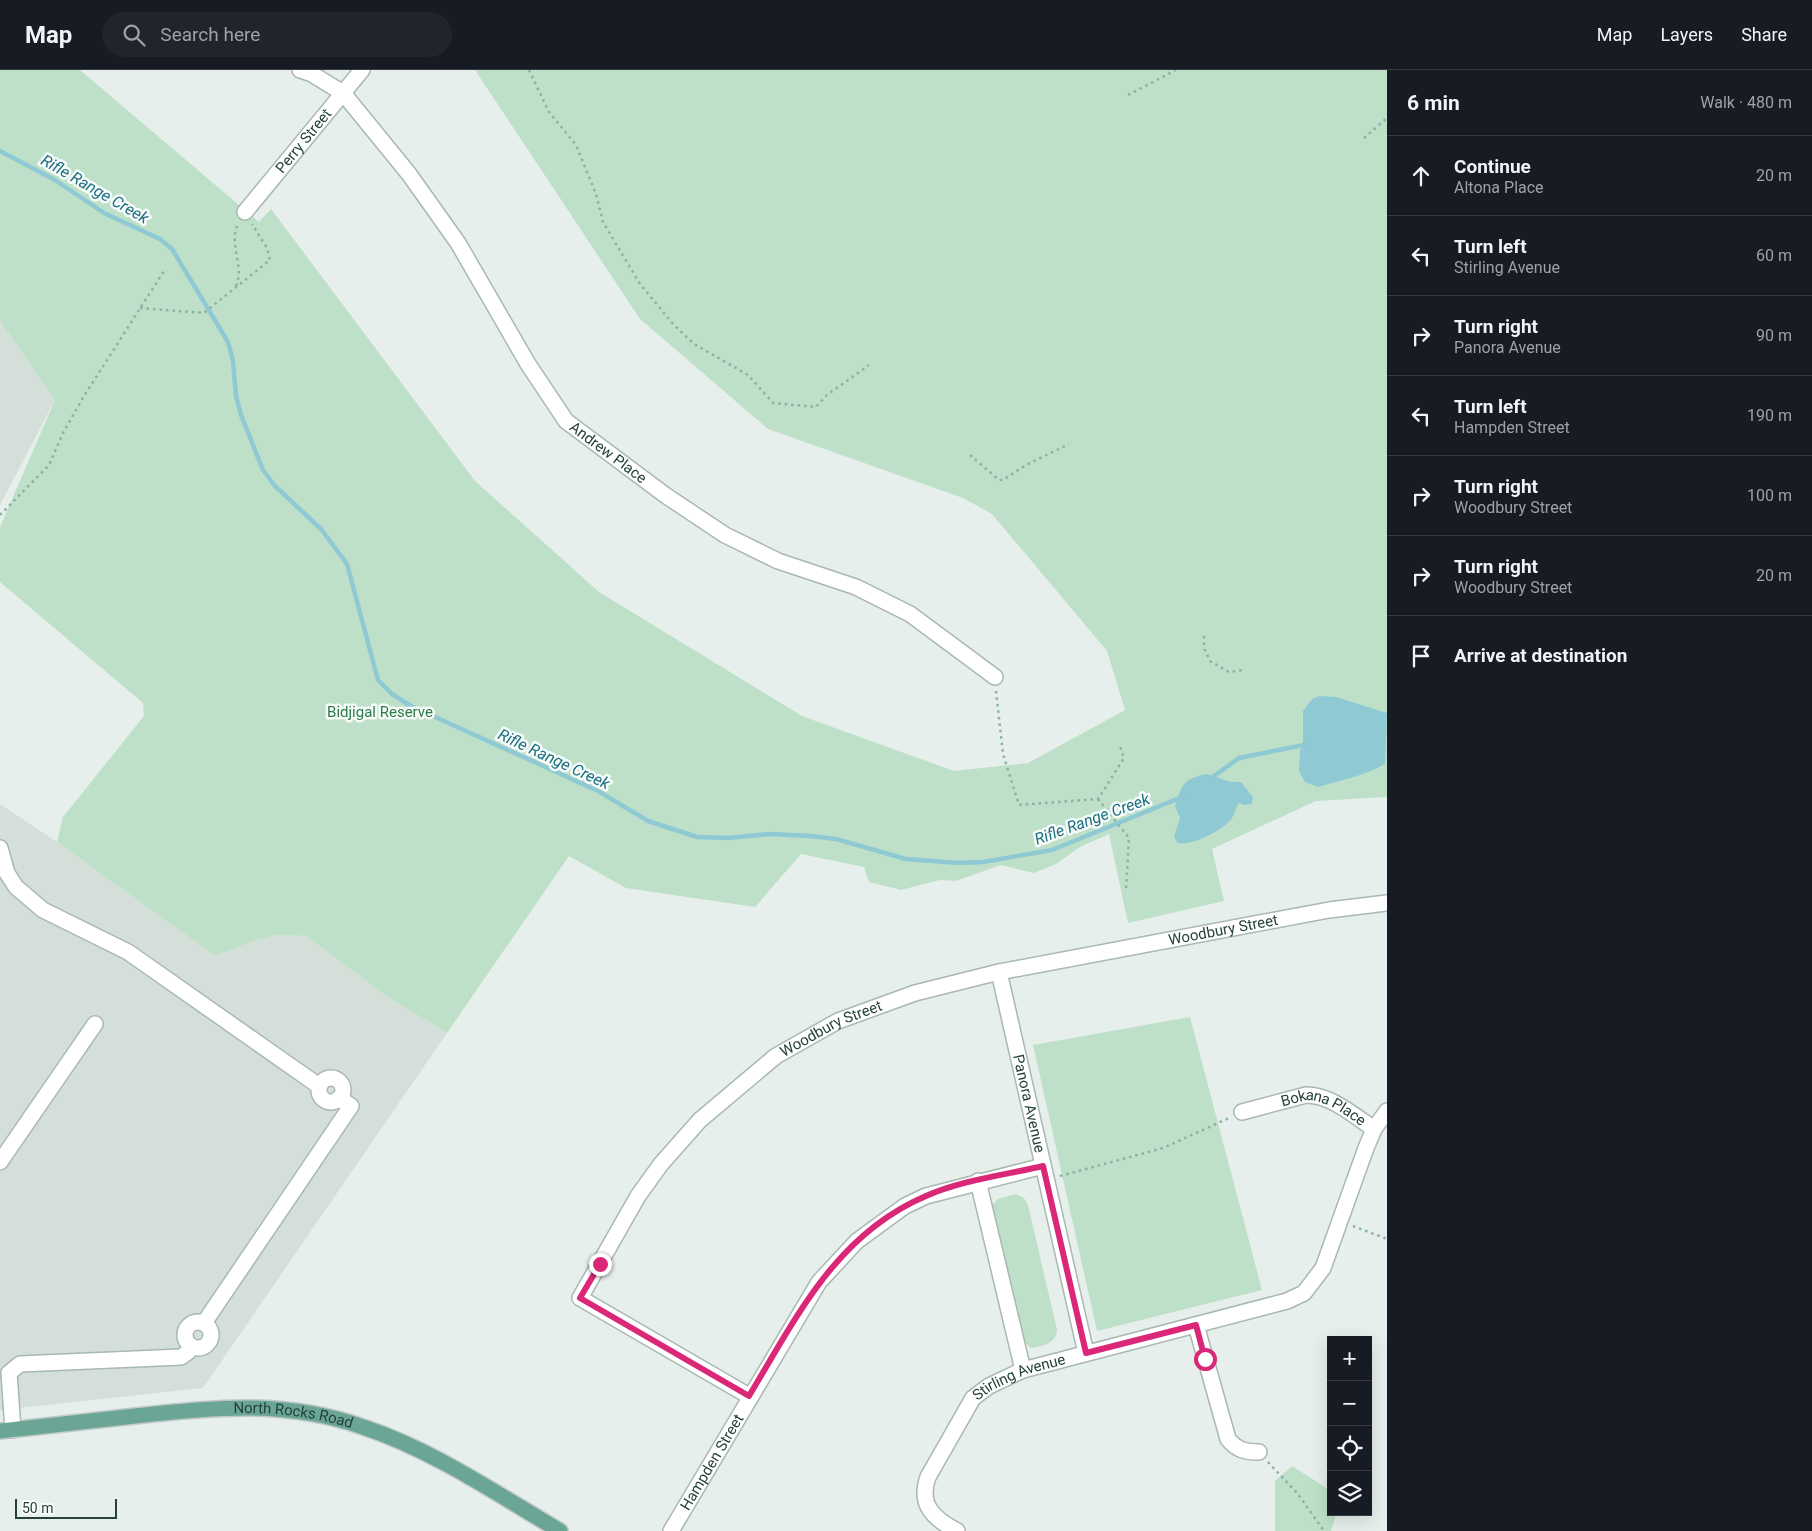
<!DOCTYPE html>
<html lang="en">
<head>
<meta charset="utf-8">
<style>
	:root { --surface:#171b24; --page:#20242c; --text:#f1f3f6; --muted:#9ea1a6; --line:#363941 }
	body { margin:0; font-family:Roboto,sans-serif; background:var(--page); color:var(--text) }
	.controls { position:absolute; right:15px; bottom:15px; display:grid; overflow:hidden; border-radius:0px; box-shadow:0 5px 20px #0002 }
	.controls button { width:45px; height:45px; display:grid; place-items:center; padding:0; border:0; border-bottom:1px solid var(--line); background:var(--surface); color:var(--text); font:25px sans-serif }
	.scale { position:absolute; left:15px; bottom:12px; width:102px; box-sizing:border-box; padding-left:5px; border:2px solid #24423a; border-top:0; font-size:14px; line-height:18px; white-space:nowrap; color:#24423a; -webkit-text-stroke:4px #f7fbf9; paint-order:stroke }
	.stop { position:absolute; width:15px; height:15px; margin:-11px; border:4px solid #db2777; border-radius:50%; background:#fff }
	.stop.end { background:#db2777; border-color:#fff; box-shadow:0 1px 5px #0008 }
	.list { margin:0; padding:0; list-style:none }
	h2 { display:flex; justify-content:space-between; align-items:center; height:65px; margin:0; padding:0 20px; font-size:21px }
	h2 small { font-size:16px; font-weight:400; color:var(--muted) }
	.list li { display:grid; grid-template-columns:32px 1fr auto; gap:15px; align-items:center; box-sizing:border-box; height:80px; padding:0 20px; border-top:1px solid var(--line) }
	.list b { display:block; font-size:19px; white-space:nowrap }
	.list p { margin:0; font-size:16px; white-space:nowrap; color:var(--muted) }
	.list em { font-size:16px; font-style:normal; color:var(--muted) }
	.icon { flex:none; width:28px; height:28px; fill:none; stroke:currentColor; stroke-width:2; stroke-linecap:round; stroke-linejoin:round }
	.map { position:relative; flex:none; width:1387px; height:1461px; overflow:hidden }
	header { display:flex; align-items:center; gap:30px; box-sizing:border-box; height:70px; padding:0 25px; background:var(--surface); border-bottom:1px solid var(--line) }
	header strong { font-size:24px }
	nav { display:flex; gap:28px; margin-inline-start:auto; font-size:18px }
	.search { width:350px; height:45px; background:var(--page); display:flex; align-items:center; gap:12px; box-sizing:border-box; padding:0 18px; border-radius:28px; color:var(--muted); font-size:19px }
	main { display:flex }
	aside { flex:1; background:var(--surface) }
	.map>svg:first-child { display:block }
	.built { fill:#d4dfda }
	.green { fill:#bfe0c8 }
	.water { fill:#8ec9d4 }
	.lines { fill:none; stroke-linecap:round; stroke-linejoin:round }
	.stream { stroke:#8ec9d4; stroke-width:4.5 }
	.minor-casing { stroke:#a8b8b2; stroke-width:18 }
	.major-casing { stroke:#c2cac8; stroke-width:18 }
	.path { stroke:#86b3a5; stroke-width:2.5; stroke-dasharray:2.5 4; stroke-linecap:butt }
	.minor { stroke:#fff; stroke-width:15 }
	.major { stroke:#6aa596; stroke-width:15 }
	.route { stroke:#db2777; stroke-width:6 }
	.labels { text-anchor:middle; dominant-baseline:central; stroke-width:5; stroke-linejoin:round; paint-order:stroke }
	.street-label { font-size:15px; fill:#24423a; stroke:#f7fbf9 }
	.park-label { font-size:15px; fill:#2d7a4b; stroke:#f7fbf9 }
	.water-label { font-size:16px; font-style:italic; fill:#1c6f80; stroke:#f7fbf9 }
</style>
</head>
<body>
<header>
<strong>Map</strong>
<div class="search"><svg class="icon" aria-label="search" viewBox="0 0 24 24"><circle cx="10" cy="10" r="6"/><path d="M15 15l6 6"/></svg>Search here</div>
<nav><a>Map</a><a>Layers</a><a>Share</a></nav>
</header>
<main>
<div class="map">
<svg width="1387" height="1461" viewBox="0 0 1387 1461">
	<rect width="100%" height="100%" fill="#e6efeb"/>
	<path class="built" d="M0,251L55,330L0,435Z
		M0,734L57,772L215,886L254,871L277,865L306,866L388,927L447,963L203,1318L0,1340Z"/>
	<path class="green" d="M0,0H80L259,152L271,139L475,411L599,522L802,646L954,701L1028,693L1125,640L1107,581L992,444L963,428L768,359L640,249L475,0H1387V727L1316,731L1212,779L1224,831L1128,853L1109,764L1080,777L1056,794L1034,803L1001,795L956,811L940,810L901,820L869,812L864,797L801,784L755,837L626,818L569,786L447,963L388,927L306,866L277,865L254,871L215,886L57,772L63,747L144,646L143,633L0,512V457L55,330L0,251Z
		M1190,947L1262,1220L1097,1261L1033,975Z
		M1016,1124L1024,1128L1028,1135L1057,1260C1055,1275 1044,1275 1031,1278L1020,1269L991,1136L998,1129Z
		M1292,1396L1331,1421V1442H1337L1331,1461H1275V1411Z"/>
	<path class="water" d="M1319,626L1336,627L1387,643L1385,694C1364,706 1341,710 1318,717L1305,712L1299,701L1300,681L1303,675V641L1312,629Z
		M1207,704L1231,712H1241L1253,727L1252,734L1244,735L1238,733C1236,738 1235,743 1232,748C1224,760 1192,776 1178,773L1174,767L1180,748L1175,736C1183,714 1182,709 1207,704Z"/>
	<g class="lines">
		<path class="stream" d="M0,81L55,110L104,143L160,169L172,179L228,272L233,291L236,326L241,345L263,400L275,416L321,459L347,494L378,610L392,624L411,636L598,721L648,751L697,767L727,768L770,764L810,766L836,769L906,789L959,793L983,792L1052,780L1182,727
			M1210,709L1239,688L1309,674"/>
		<defs>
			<g id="minor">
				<path id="s1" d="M300,0L312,4L343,23L409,104L458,173L528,294L566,351L665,425L725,465L778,491L856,517L910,544L995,607"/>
				<path id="s2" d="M245,142L362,0"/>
				<path d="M0,778L7,803L16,817L43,840L128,882L319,1016"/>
				<path id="s3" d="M999,902L1086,1283"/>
				<circle cx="331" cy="1020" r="12"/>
				<path id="s4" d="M1242,1042L1306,1025C1331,1025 1353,1045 1374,1059"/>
				<path d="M0,1092L95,954"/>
				<path d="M978,1111L1023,1300"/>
				<circle cx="198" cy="1265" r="13"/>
				<path d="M204,1253L351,1036L339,1028"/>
				<path d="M1196,1255L1228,1369C1237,1380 1245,1382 1259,1382"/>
				<path id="s5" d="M749,1326L580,1228L638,1126L661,1094L700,1050L776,986L838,951L915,923L999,902L1329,840L1387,833"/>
				<path d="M13,1360L9,1303L20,1294L181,1287L188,1282L191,1276"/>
				<path id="s6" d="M671,1461L819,1212L857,1171L905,1136L926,1126L1043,1096"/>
				<path id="s7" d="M957,1461C934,1449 918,1435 928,1407L973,1328L989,1316L1023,1300L1287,1231L1304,1223L1323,1198L1366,1078L1374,1059L1387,1041"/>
			</g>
			<g id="major">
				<path id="s8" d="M0,1361C45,1356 90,1351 135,1346C214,1337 287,1330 363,1357C433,1380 497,1424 560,1461"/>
			</g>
		</defs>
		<use href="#minor" class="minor-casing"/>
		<use href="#major" class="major-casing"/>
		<path class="path" d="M529,0L549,42L576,75L596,124L603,152L640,214L674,255L694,274L748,305L773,333L816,337L827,325L869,295
			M1128,25L1176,0
			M1364,68L1387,48
			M236,216C245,196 228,174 238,154
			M140,238L204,243L270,190L267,178L252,154
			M970,385L999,410H1003L1026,395L1069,374
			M0,445L49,395L63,363L84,326L164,201
			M1204,566V578L1210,591L1229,602L1243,600
			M996,621L1003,684L1019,735L1098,729L1124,688L1120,676
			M1098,729L1129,768L1126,819
			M1060,1106L1163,1078L1229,1048
			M1353,1156L1387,1169
			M1268,1392L1298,1424L1324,1461"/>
		<use href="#minor" class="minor"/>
		<use href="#major" class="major"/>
	</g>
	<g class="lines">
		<path class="route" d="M600,1194L580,1228L749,1326C796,1248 836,1164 926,1126C962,1110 1005,1105 1043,1096L1086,1283L1196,1255L1205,1289"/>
	</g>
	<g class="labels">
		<g class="street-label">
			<text stroke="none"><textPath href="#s2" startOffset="92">Perry Street</textPath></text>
			<text stroke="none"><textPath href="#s1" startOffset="499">Andrew Place</textPath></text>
			<text stroke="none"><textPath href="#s5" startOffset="978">Woodbury Street</textPath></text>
			<text stroke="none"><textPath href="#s5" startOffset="572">Woodbury Street</textPath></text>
			<text stroke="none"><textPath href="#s3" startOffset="135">Panora Avenue</textPath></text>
			<text stroke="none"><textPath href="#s4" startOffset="86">Bokana Place</textPath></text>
			<text stroke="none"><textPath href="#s7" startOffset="211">Stirling Avenue</textPath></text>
			<text stroke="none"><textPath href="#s8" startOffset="295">North Rocks Road</textPath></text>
			<text stroke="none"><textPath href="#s6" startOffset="80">Hampden Street</textPath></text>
		</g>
		<g class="park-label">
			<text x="380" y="642">Bidjigal Reserve</text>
		</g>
		<g class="water-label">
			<text transform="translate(95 119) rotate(30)">Rifle Range Creek</text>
			<text transform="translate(554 689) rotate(25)">Rifle Range Creek</text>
			<text transform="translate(1092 749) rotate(-20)">Rifle Range Creek</text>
		</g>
	</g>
</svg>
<div class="controls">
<button>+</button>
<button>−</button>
<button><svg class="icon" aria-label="locate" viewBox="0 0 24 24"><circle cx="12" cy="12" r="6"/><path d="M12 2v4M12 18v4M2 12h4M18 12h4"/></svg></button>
<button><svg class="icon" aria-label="layers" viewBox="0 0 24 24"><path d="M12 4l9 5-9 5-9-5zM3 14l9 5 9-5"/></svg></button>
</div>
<div class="scale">50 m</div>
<div class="stop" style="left:1205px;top:1289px"></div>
<div class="stop end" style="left:600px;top:1194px"></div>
</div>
<aside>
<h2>6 min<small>Walk · 480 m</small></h2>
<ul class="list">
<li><svg class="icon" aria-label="ahead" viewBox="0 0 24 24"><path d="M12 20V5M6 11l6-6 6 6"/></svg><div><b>Continue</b><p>Altona Place</p></div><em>20 m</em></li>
<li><svg class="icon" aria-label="left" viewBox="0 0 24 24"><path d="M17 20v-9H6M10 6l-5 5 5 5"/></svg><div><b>Turn left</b><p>Stirling Avenue</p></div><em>60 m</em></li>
<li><svg class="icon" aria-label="right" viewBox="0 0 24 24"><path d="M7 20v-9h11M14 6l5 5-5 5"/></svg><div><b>Turn right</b><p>Panora Avenue</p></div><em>90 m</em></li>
<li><svg class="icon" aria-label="left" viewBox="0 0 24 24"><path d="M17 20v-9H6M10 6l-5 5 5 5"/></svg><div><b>Turn left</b><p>Hampden Street</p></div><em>190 m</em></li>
<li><svg class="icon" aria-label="right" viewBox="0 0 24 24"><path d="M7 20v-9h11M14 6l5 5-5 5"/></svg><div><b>Turn right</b><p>Woodbury Street</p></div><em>100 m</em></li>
<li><svg class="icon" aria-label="right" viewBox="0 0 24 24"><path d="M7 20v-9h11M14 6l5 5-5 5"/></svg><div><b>Turn right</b><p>Woodbury Street</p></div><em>20 m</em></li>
<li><svg class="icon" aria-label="arrive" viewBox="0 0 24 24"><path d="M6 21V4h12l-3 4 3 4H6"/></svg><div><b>Arrive at destination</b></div></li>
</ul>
</aside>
</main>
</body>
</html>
